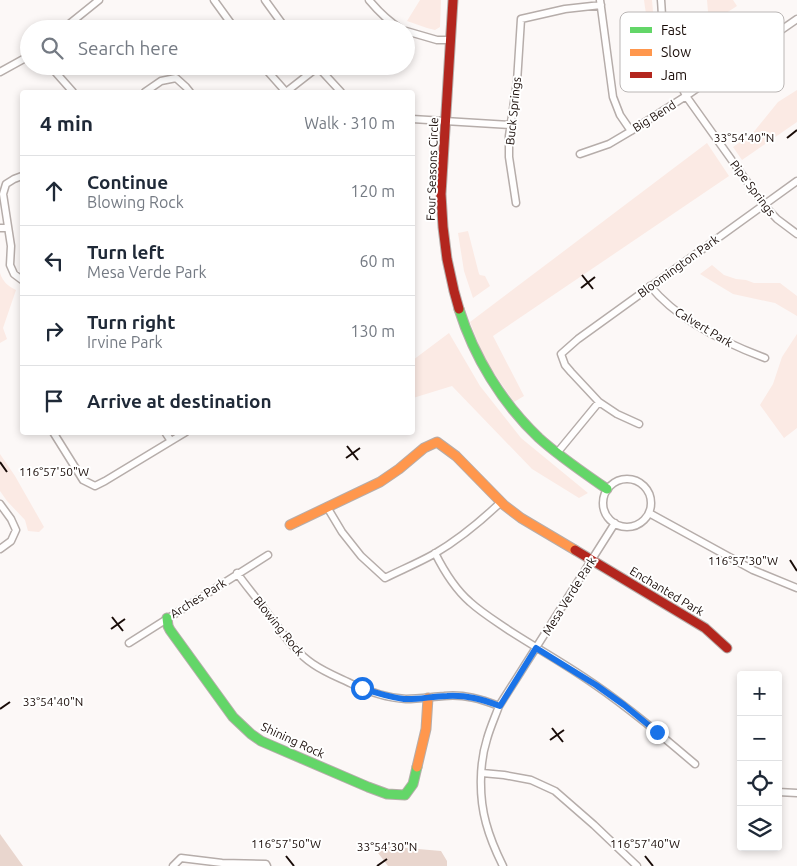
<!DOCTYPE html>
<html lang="en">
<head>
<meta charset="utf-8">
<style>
	:root { --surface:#fff; --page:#f6f6f7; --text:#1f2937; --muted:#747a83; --line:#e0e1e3 }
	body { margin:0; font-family:Ubuntu,sans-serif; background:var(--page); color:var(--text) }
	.controls { position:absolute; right:15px; bottom:15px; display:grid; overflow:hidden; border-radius:5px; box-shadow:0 2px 8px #0003 }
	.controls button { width:45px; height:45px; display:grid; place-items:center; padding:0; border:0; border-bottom:1px solid var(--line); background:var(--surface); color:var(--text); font:25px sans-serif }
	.stop { position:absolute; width:15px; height:15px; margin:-11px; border:4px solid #1a73e8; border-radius:50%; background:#fff }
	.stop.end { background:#1a73e8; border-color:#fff; box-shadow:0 1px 5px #0008 }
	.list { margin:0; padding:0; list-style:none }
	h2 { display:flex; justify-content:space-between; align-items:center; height:65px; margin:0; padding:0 20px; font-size:21px }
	h2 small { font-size:16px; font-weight:400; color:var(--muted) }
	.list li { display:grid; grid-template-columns:32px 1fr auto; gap:15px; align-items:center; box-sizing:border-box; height:70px; padding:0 20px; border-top:1px solid var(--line) }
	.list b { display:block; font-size:19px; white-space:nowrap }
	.list p { margin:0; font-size:16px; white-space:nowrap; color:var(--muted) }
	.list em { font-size:16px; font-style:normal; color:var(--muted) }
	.icon { flex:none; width:28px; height:28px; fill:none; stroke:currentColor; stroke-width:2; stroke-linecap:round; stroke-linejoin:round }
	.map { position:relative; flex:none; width:797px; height:866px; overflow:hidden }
	.search { position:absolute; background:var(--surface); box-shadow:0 2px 8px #0003; left:20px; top:20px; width:395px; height:55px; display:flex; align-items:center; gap:12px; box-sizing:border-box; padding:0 18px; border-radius:28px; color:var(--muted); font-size:19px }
	.panel { position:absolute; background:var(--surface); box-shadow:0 2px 8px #0003; left:20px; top:90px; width:395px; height:345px; border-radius:5px }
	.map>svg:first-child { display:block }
	.green { fill:#fbeae4 }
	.forest { fill:#e9d6ce }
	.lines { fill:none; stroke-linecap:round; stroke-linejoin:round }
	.street-casing { stroke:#b6adaa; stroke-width:9 }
	.fast-casing { stroke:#b6adaa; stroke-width:11 }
	.slow-casing { stroke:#b6adaa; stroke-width:11 }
	.jam-casing { stroke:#b6adaa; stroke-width:11 }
	.street { stroke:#fffefe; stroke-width:6 }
	.fast { stroke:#63d668; stroke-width:9 }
	.slow { stroke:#ff974d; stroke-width:9 }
	.jam { stroke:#b3261e; stroke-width:9 }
	.route { stroke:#1a73e8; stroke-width:6 }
	.ticks { fill:none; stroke:#190c08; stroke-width:2 }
	.labels { text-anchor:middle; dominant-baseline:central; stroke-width:4; stroke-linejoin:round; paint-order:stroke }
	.street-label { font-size:12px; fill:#190c08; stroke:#fff }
	.key { fill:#fff; stroke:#bab6b5; stroke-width:1 }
	.key-label { font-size:14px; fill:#190c08 }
	.ticks-label { font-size:12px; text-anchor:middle; fill:#190c08; stroke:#fff; stroke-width:4; stroke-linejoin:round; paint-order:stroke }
</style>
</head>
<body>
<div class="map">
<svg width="797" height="866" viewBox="0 0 797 866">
	<rect width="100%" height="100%" fill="#fcf8f7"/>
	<path class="green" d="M420,0H441L440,27L435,30L427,28L407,21Z
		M644,0H652L655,35L659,55L673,90L668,87L653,55L650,43Z
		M707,0H733L737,6L709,24Z
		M797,90V122L742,160L733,147L752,134L778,102Z
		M707,143L729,176L493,336L524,396L514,402L485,360L470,322Z
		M468,231L479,274L480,275L485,276L490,286L473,298L464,271L458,233Z
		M712,265L724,275L736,279L746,280L754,283H780L797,296V316L775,303L733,294L700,274Z
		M0,273C3,282 8,286 16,290L3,328L7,339L0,343Z
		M449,333L480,386L521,438L588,493L579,498L532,469L452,386L413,398V360Z
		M797,334V428L784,438L760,405L773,384L782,357Z
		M0,454L15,476L44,527L39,532L28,531L25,520L7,501L0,491Z"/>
	<path class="forest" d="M0,834L23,866H0Z
		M372,845L441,851L447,861V866H388Z"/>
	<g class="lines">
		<defs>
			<path id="street" d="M214,0L235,29
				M265,0L286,29
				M369,0C379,12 388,21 401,29
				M600,0L613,97L620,115L631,131
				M661,0C662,12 662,24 664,36C668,57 677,77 686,96L763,204L777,219L797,234
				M63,29L99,0
				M406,31L437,40H451
				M50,66L73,92
				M263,66L286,92
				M317,66L341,92
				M0,72L29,56
				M145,92L161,81L176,78L186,87L190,92
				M286,92L318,67
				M412,119L511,125
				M580,154L609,144L631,131L686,96L797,19
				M22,176L14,179L6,184L3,194L11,246L10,265L14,274L22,280
				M516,203L509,157V136L517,82L521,19L565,9L601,5
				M0,228H8
				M650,286C678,320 725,343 765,358
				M639,424L617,414L599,402L571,372L565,365L561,354L578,339L797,181
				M53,432L83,480L95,486L105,481L186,432
				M165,432L171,441
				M557,453L599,402
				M603 503a24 24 0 1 1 48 0a24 24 0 1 1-48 0Z
				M0,504L11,519L16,530L11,541L0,549
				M327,507L342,532L361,556L385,578C401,570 418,563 434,554C458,540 481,521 501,502
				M649,513L753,570L797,588
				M435,553C444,571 455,589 470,602C482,613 497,622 510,631C538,649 567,665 594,684C629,708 662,736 695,764
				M237,573C246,586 256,597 265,610C280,629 293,651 313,664C326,673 340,678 354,685C371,692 387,698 406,699C418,699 431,697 444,696C464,694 481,699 499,706
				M129,643L268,555
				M482,773L504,775L531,780L555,791L594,825L637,866
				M778,792L797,793
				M173,866L181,858L222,863L266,864L267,866
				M503,866C496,852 490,838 486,823C479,798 479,764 487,739C490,728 495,717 499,706L615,523"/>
			<path id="fast" d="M459,309C474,357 502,403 539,438C560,457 584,473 607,489
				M167,618L168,626L170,630L233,717L251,734L261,741L368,787L387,794L405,795L413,784L417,767"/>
			<path id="slow" d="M290,525L380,482L399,469L424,448L437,442L456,456L504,505L521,518L575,550
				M417,767L426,729L428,698"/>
			<path id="jam" d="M453,0L441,194L443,227L447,259L454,291L459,309
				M575,550L705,628L727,648"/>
		</defs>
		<use href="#street" class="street-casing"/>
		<use href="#fast" class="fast-casing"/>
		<use href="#slow" class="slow-casing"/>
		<use href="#jam" class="jam-casing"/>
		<use href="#street" class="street"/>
		<use href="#fast" class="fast"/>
		<use href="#slow" class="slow"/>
		<use href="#jam" class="jam"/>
	</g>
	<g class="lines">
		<path class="route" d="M362,688C376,693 389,697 404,699C418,700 432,696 447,696C467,695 481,699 500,706L536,648L596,685L624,705L657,732"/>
	</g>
	<path class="ticks" d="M787,138L797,130M582,275L593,289M581,288L595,277M347,446L358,460M346,458L360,448M0,462L7,472M790,560L797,571M112,617L123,631M111,629L125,619M0,709L10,702M552,728L563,742M550,740L564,730M286,856L294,866M645,856L653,866M377,866L387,859"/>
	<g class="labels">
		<g class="street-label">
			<text transform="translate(513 111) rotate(-84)">Buck Springs</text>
			<text transform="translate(654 116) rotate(-32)">Big Bend</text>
			<text transform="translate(432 169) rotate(-88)">Four Seasons Circle</text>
			<text transform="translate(753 188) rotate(53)">Pipe Springs</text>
			<text transform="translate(678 266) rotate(-36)">Bloomington Park</text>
			<text transform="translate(704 327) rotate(31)">Calvert Park</text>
			<text transform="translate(667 591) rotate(31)">Enchanted Park</text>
			<text transform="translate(569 596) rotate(-58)">Mesa Verde Park</text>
			<text transform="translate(198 598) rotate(-32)">Arches Park</text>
			<text transform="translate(279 626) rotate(51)">Blowing Rock</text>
			<text transform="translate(293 740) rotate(25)">Shining Rock</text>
		</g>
	</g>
	<rect x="620" y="12" width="164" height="80" rx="8" class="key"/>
	<rect x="630" y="27" width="22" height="6" fill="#63d668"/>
	<rect x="630" y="49" width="22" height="7" fill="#ff974d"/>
	<rect x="630" y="72" width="22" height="6" fill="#b3261e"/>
	<g class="key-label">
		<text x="661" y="35">Fast</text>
		<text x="661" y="57">Slow</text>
		<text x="661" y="80">Jam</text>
	</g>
	<g class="ticks-label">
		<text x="744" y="142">33°54'40"N</text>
		<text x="54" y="476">116°57'50"W</text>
		<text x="743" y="565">116°57'30"W</text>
		<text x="53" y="706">33°54'40"N</text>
		<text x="286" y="848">116°57'50"W</text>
		<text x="645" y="848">116°57'40"W</text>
		<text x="387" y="851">33°54'30"N</text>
	</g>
</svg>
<div class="controls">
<button>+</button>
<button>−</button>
<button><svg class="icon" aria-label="locate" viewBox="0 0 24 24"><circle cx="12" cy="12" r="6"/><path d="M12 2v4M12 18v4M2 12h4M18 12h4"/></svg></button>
<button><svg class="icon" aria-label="layers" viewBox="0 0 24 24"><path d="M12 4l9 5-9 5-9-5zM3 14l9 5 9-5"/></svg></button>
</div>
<div class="stop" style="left:362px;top:688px"></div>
<div class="stop end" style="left:657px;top:732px"></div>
<div class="search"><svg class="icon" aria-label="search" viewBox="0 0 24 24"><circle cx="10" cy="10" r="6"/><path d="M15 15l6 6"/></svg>Search here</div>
<section class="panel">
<h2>4 min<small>Walk · 310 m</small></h2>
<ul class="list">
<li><svg class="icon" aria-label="ahead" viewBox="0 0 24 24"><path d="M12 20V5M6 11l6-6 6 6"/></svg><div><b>Continue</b><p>Blowing Rock</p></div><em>120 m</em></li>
<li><svg class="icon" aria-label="left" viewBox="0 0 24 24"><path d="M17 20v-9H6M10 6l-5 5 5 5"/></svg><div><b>Turn left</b><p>Mesa Verde Park</p></div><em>60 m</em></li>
<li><svg class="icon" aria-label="right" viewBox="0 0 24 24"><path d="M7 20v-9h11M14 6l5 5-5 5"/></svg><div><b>Turn right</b><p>Irvine Park</p></div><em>130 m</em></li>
<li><svg class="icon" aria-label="arrive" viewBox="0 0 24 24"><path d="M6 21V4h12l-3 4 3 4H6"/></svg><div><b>Arrive at destination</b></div></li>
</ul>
</section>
</div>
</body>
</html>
